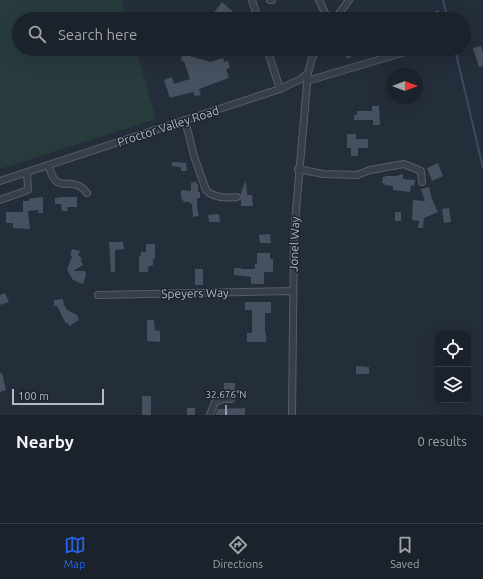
<!DOCTYPE html>
<html lang="en">
<head>
<meta charset="utf-8">
<style>
	:root { --surface:#1b222c; --page:#242a34; --text:#f1f3f6; --muted:#a0a4a9; --line:#393f48; --accent:#2563eb }
	body { margin:0; font-family:Ubuntu,sans-serif; background:var(--page); color:var(--text) }
	.controls { position:absolute; right:12px; bottom:12px; display:grid; overflow:hidden; border-radius:8px; box-shadow:0 4px 16px #0002 }
	.controls button { width:36px; height:36px; display:grid; place-items:center; padding:0; border:0; border-bottom:1px solid var(--line); background:var(--surface); color:var(--text); font:20px sans-serif }
	.compass { position:absolute; left:387px; top:68px; width:36px; height:36px; border-radius:50%; background:var(--surface); box-shadow:0 4px 16px #0002; rotate:90deg }
	.scale { position:absolute; left:12px; bottom:10px; width:92px; box-sizing:border-box; padding-left:4px; border:2px solid #b3bac6; border-top:0; font-size:11px; line-height:14px; white-space:nowrap; color:#b3bac6; -webkit-text-stroke:3px #1d242f; paint-order:stroke }
	.list { margin:0; padding:0; list-style:none }
	h2 { display:flex; justify-content:space-between; align-items:center; height:52px; margin:0; padding:0 16px; font-size:17px }
	h2 small { font-size:13px; font-weight:400; color:var(--muted) }
	.icon { flex:none; width:22px; height:22px; fill:none; stroke:currentColor; stroke-width:2; stroke-linecap:round; stroke-linejoin:round }
	.map { position:relative; flex:none; width:483px; height:415px; overflow:hidden }
	.search { position:absolute; background:var(--surface); box-shadow:0 4px 16px #0002; left:12px; right:12px; top:12px; height:44px; display:flex; align-items:center; gap:10px; box-sizing:border-box; padding:0 14px; border-radius:22px; color:var(--muted); font-size:15px }
	.sheet { height:108px; background:var(--surface) }
	nav { display:flex; justify-content:space-around; align-items:center; box-sizing:border-box; height:56px; border-top:1px solid var(--line); background:var(--surface); font-size:11px; color:var(--muted) }
	nav a { display:grid; justify-items:center; gap:2px }
	nav .on { color:var(--accent) }
	.map>svg:first-child { display:block }
	.green { fill:#273a3c }
	.lines { fill:none; stroke-linecap:round; stroke-linejoin:round }
	.stream { stroke:#3b4a62; stroke-width:2 }
	.building { fill:#46505e }
	.minor-casing { stroke:#565d68; stroke-width:8 }
	.minor { stroke:#383f4b; stroke-width:6 }
	.ticks { fill:none; stroke:#b3bac6; stroke-width:1.5 }
	.labels { text-anchor:middle; dominant-baseline:central; stroke-width:3; stroke-linejoin:round; paint-order:stroke }
	.street-label { font-size:12px; fill:#b3bac6; stroke:#1d242f }
	.ticks-label { font-size:10px; text-anchor:middle; fill:#b3bac6; stroke:#1d242f; stroke-width:3; stroke-linejoin:round; paint-order:stroke }
</style>
</head>
<body>
<div class="map">
<svg width="483" height="415" viewBox="0 0 483 415">
	<rect width="100%" height="100%" fill="#242d3a"/>
	<path class="green" d="M0,0H122L128,19H19V49H136L156,119L0,169Z"/>
	<g class="lines">
		<path class="stream" d="M443,0L448,19
			M455,49L483,168"/>
	</g>
	<path class="building" d="M222,2L231,10L242,19H228L222,14L217,19L212,15Z
		M438,10L443,19H421Z
		M481,46L483,52V66L479,67L473,48Z
		M343,49H364L347,59Z
		M189,53L190,56L211,62L223,58L224,62L228,61L230,68L226,69L229,78L199,89L201,95L195,96L193,92L170,98L164,80L172,77L174,84L190,79L184,61L182,62L181,58L183,55Z
		M372,106H379L380,125H373V120H354V115H357V111H372Z
		M347,134H356V139H368V148H358V156H351V148H347Z
		M172,162L186,163L187,171H181V167L172,166Z
		M438,163L443,176L432,181L427,168Z
		M403,174V179L415,180L414,186L411,185L410,192L393,190V186L384,185L385,184L382,183L383,177H385V176H396Z
		M246,180L247,195H252L253,206H241V193Z
		M197,181L196,184H198V192H200V198H197V208L199,216L193,217L192,204H190V202H184L181,198V190L191,191V183Z
		M429,187L432,199L438,212L424,218L423,228H418L419,221L412,220L413,200L425,201L421,189Z
		M43,197V213H38V210L28,211L30,229L13,228V223H6V212H23V201H29V199L33,198Z
		M61,197H77V207H67L68,211H62L61,204H55V198Z
		M449,208L451,222L444,223L442,209Z
		M395,212H401V221H395Z
		M219,214L220,222H209L208,215Z
		M270,234L271,243H260L259,235Z
		M109,242H123L124,249L115,250V272H111Z
		M146,244H155V259H153V265L148,267V272H139V257L141,255V252H146Z
		M72,249L80,251L78,255L82,258L81,260L83,265L73,271H85L86,275L83,284L73,280L67,270L72,256L70,255Z
		M257,253H270V259H273V272H264V284H251V277L234,275V268H241V269H255V264H257Z
		M195,269H203V285H195Z
		M5,293L9,302L0,305V295Z
		M63,299L64,305L67,310L77,315L79,320L69,326L67,322L66,324L57,306H54V300Z
		M245,302H271V313H265V333H266V342H247V333H252V310H245Z
		M147,320H154L155,330L160,331V342L147,341Z
		M356,366L369,367V374H356Z
		M0,373H2L6,390L0,392Z
		M224,383H235V395L224,394Z
		M142,396H151V415H142Z
		M187,408H195V415H187Z
		M245,408V415H216L217,409Z"/>
	<g class="lines">
		<defs>
			<path id="minor" d="M252,0L258,19
				M270,0H272
				M319,0L325,13L332,19
				M335,19L349,0
				M267,49L280,89
				M307,81L405,52
				M185,120L194,156L206,190C213,198 228,198 237,197
				M48,165C50,169 52,177 55,180C63,189 75,177 87,193
				M298,169L323,174L357,175L370,170L404,164L421,171L422,182
				M0,181L280,89L301,79L308,73L312,58L317,49
				M0,200L28,190L27,172
				M98,295L292,291
				M210,415L215,402L223,399H231
				M292,415L294,233L308,73"/>
		</defs>
		<use href="#minor" class="minor-casing"/>
		<use href="#minor" class="minor"/>
	</g>
	<path class="ticks" d="M226,405V415"/>
	<g class="labels">
		<g class="street-label">
			<text transform="translate(168 126) rotate(-18)">Proctor Valley Road</text>
			<text transform="translate(294 244) rotate(-88)">Jonel Way</text>
			<text transform="translate(195 293) rotate(-1)">Speyers Way</text>
		</g>
	</g>
	<g class="ticks-label">
		<text x="226" y="398">32.676°N</text>
	</g>
</svg>
<div class="controls">
<button><svg class="icon" aria-label="locate" viewBox="0 0 24 24"><circle cx="12" cy="12" r="6"/><path d="M12 2v4M12 18v4M2 12h4M18 12h4"/></svg></button>
<button><svg class="icon" aria-label="layers" viewBox="0 0 24 24"><path d="M12 4l9 5-9 5-9-5zM3 14l9 5 9-5"/></svg></button>
</div>
<svg class="compass" viewBox="-18 -18 36 36"><path d="M0-13l5 13h-10z" fill="#e53935"/><path d="M0 13l5-13h-10z" fill="#a0a4a9"/></svg>
<div class="scale">100 m</div>
<div class="search"><svg class="icon" aria-label="search" viewBox="0 0 24 24"><circle cx="10" cy="10" r="6"/><path d="M15 15l6 6"/></svg>Search here</div>
</div>
<section class="sheet">
<h2>Nearby<small>0 results</small></h2>
<ul class="list">
</ul>
</section>
<nav>
<a class="on"><svg class="icon" aria-label="map" viewBox="0 0 24 24"><path d="M3 6l6-2 6 2 6-2v14l-6 2-6-2-6 2zM9 4v14M15 6v14"/></svg>Map</a>
<a><svg class="icon" aria-label="directions" viewBox="0 0 24 24"><path d="M12 3l9 9-9 9-9-9zM9 14v-3h6M13 9l2 2-2 2"/></svg>Directions</a>
<a><svg class="icon" aria-label="saved" viewBox="0 0 24 24"><path d="M7 4h10v16l-5-4-5 4z"/></svg>Saved</a>
</nav>
</body>
</html>
